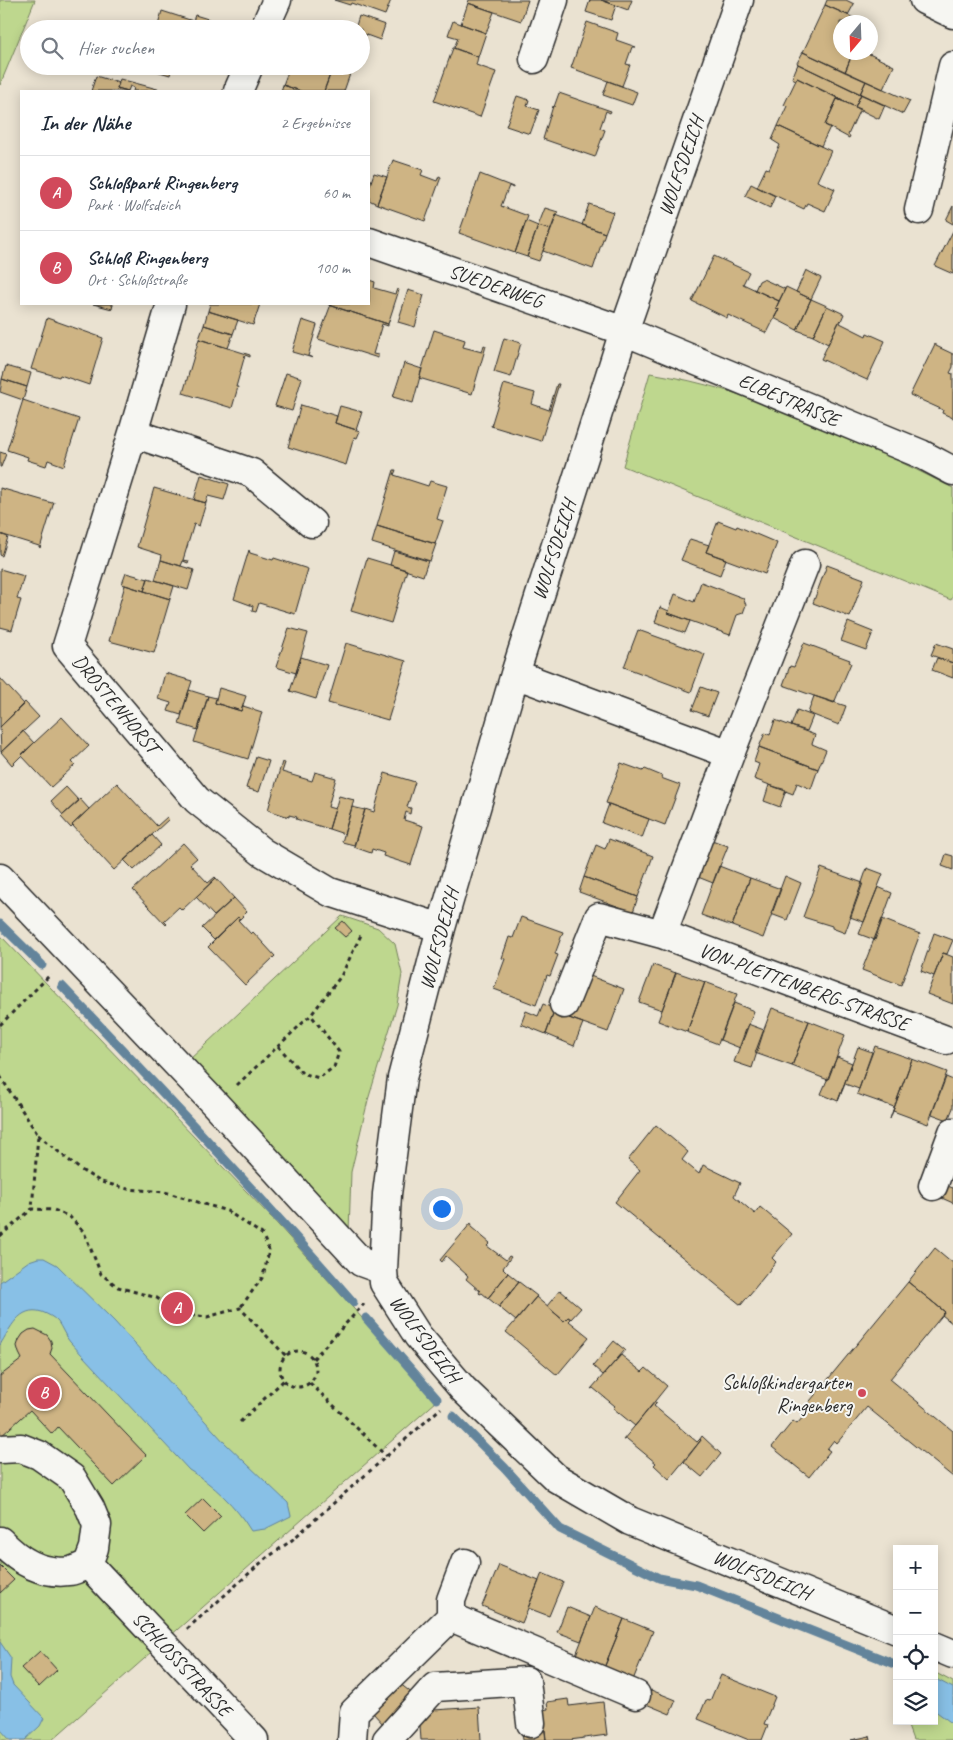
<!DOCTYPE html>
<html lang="de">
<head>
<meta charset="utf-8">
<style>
	:root { --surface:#fff; --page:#f6f6f7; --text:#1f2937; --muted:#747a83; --line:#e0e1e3; --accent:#d1495b }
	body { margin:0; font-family:Caveat,sans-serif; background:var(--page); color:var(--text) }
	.controls { position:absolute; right:15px; bottom:15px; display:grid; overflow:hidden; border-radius:0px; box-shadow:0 2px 12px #0003 }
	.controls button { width:45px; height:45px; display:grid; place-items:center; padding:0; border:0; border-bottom:1px solid var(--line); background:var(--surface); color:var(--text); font:25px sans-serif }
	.compass { position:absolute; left:833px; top:15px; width:45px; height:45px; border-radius:50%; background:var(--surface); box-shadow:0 2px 12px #0003; rotate:199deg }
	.you { position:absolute; left:441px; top:1208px; width:18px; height:18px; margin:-12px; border:4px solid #fff; border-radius:50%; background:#1a73e8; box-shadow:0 0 0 8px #1a73e833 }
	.badge { display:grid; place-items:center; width:32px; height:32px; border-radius:50%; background:var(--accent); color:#fff; font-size:16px; font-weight:700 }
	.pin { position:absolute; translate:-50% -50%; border:2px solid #fff; box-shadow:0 1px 5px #0006 }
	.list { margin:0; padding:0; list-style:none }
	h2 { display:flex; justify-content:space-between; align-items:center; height:65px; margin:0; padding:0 20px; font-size:21px }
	h2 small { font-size:16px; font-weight:400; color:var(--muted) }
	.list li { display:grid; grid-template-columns:32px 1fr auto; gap:15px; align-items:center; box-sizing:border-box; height:75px; padding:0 20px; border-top:1px solid var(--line) }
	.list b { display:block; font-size:19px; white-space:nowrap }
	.list p { margin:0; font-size:16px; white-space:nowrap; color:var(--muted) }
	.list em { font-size:16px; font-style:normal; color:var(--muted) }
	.icon { flex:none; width:28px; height:28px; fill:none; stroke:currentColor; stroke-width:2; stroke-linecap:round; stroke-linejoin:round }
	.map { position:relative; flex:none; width:953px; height:1740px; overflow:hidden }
	.search { position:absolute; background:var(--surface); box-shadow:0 2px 12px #0003; left:20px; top:20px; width:350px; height:55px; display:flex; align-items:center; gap:12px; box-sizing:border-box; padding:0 18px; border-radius:28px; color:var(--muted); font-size:19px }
	.panel { position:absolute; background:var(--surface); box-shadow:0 2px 12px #0003; left:20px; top:90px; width:350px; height:215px; border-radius:0px }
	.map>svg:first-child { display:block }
	.green { fill:#bed78e; stroke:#74815c }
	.water { fill:#88c0e6; stroke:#63849b }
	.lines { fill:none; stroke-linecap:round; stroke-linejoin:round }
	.stream { stroke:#63849b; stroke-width:9 }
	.building { fill:#ceb484; stroke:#2b2b2b }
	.minor-casing { stroke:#2b2b2b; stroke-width:31 }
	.path { stroke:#2b2b2b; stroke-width:3; stroke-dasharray:4 4; stroke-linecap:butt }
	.minor { stroke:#f6f6f2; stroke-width:28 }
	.poi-dot { fill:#d1495b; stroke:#f6f6f2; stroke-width:2 }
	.labels { text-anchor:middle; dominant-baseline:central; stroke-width:4; stroke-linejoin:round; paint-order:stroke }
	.street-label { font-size:20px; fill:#2b2b2b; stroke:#f6f6f2 }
	.poi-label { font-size:20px; fill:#2b2b2b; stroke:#f6f6f2; text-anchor:end }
</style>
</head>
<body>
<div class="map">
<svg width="953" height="1740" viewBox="0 0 953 1740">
	<rect width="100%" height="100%" fill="#eae2d1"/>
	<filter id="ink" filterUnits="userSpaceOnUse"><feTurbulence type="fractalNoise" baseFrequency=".02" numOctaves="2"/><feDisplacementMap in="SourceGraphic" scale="10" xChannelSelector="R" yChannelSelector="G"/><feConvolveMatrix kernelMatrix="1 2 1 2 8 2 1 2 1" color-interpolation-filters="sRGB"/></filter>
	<g filter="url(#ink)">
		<path class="green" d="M0,0H35L0,85Z
			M650,373C757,390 857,440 953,488V596L951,600L623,466Z
			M342,916L378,928L395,944L402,974L397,1005L368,1100L351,1172L349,1232L189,1060Z
			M0,935L270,1216L437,1401L52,1740H0Z
			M934,1672L953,1682V1740H913L906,1721H934Z"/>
		<path class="water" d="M38,1258H44L57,1265L114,1321L225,1443L288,1503L291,1516L265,1529L251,1531C236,1506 214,1485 189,1470L70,1342C65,1336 62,1328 58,1322C54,1317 47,1314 42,1312C19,1305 10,1329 0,1345V1282L29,1261Z
			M0,1642L11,1658L10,1677L13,1685L44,1718L40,1726L25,1740H10L0,1729Z
			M934,1678L953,1688V1724L934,1710Z"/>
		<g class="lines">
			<path class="stream" d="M0,924L42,965
				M62,986C161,1090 259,1194 353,1302
				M366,1318L437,1399
				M453,1416L505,1468L560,1529L659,1578L696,1585L897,1665"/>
		</g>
		<path class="building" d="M334,0H391L385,15L351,3L350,5Z
			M469,0H528L521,21L468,3Z
			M590,0H601L616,5L611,20L586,12Z
			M601,0H632L628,10Z
			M827,0H846L854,4L848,15L825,5Z
			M468,3L494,12L486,33L461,24Z
			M825,5L863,22H840V52H853L845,72L803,52Z
			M162,11L193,21L195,15L221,23L219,29H157Z
			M359,16L385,25L380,40L361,33V29H355Z
			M453,21L486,33L478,57L454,48L458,38L448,35Z
			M587,22L618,33L616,40L636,47H632L626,64L630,65L622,86L571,68Z
			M453,48L478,57L476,65L496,72L480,117L434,101Z
			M803,52L866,81L860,94L798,64L797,63Z
			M853,52H865L894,66L883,89L845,72Z
			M798,64L861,94L855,107L797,78L796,80L792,78Z
			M139,66H172L170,75Z
			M189,66H208L206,71Z
			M290,66H333L324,91H301L283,85Z
			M333,67L350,74L344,91H324Z
			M96,76L119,83L117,88L128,91H91Z
			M797,78L843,100L842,101L837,99L825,125L830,127L821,146L778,126L787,106L784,105Z
			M120,79L161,90L133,91L134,88L130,86L128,91L117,88Z
			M608,81L637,92L632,105L603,95Z
			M866,81L910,101L903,114L860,94Z
			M283,85L301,91H281Z
			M559,93L611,111L610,113L606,111L600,128L605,130L595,157L543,139L553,106L554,107Z
			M861,94L885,105L879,119L855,107Z
			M517,96L529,100L527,106L539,110L530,134L506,126Z
			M837,99L863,110L862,112L859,111L848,135L850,136L849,138L825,125Z
			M778,126L831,151L817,181L835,189L825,211L807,203L804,209L757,187L766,168L769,169L780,145L772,140Z
			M393,160L423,170L421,175L437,181L439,176L441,177L425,221L377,204Z
			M374,173L387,177L377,204L369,200V188Z
			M480,174L513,187V188L509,186L501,206L528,216L515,253L459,233Z
			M751,184L775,196L770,208L745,196Z
			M589,204L613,212L605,233L582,225Z
			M953,206V224L946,220Z
			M545,208L558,212L551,230L538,226Z
			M556,215L605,233L593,269L543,251Z
			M526,221L538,226L527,257L515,253Z
			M538,226L551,230L539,261L527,257Z
			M953,231V274L935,266Z
			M714,256L749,272L743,284L779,301L776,308L779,309L767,333L728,315L727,318L692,301Z
			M806,270L821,278L811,299L796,292Z
			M763,279L785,289L779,301L755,290L759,281Z
			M369,280L375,282L374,288L395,294L397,289L399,290L388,324L329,305V304H369Z
			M786,287L811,299L797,330L774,318L779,309L776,308Z
			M408,290L424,295L415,327L398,322Z
			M811,299L827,306L813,336L797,330Z
			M93,304H113L112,309Z
			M210,304H260L253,325L208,311Z
			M329,305L388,324V326L382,324L373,354L378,355V358L318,339L330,307Z
			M827,306L844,314L841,321L840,320L828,344L813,336Z
			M208,311L238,320L233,334L204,325Z
			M47,318L103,338L89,385L60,375L59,377L31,369Z
			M302,320L317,325L308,356L313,358L292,352Z
			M840,320L841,321L840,323L866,336L867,333L885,341L867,380L821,359Z
			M204,325L233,334L228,348L199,339Z
			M434,330L465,340L463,347L482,352L484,345L486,346L472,394L419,378Z
			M504,338L521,343L511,377L494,372Z
			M199,339L250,355V357L245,355L236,387H238L232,408L183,393Z
			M935,344H936V346L953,354V367L950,373L953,374V418L942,413L943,410L910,395Z
			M404,363L422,369L413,403L393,397Z
			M6,366L31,373L27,387L2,379Z
			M286,373L302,378L292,411L275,406Z
			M2,379L27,387L23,400L0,392Z
			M504,384L535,393L532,404L549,410L557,384H559L541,441L491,426Z
			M23,400L79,419L64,466L48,460L46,466L27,460L28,457L7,450Z
			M301,405L337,416L335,423L360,431L357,438L354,437L346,465L288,447Z
			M340,406L362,412L356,430L335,423Z
			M0,452L6,454L1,467H0Z
			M394,470H396L394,475L428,486L430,481L447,486L437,519L443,521L435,544L377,526Z
			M201,475L229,484L224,500L208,496L206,503L194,500Z
			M0,488L52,503L54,502L40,548L39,546L0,534Z
			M154,488L206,503L199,526L194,524L183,560L189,561L188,563L183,561L181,566L161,560L162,555L137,547Z
			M718,521L736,528L737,526L777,543L765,574L706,552Z
			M377,526L436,544L430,561L372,543Z
			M0,534L8,537L2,556L0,555Z
			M690,539L709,545L706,552L726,559L720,575L681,560Z
			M249,550L250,553L273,560L274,558L308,569L295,614L259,603L256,612L252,611L253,606L234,599Z
			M394,551L428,561L423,576L390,565Z
			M367,558L407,570L391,623L351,611Z
			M161,560L194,570L188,590L155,580Z
			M827,565L864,579L850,617L813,603Z
			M0,569L24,576L17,599L21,600L12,630L0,627Z
			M126,573L148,579L144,591L122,584Z
			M148,578L174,586L170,599L144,591Z
			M701,582L743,598L746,605L743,613L737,615L730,635L668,613L675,594L694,602Z
			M125,585L170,599L154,653L109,641Z
			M660,607L669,611L668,613L690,621L685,633L655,622Z
			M848,622L873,632L866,650L841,641Z
			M289,628L308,633L296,673L276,667Z
			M638,630L705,654L691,692L624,667Z
			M346,643L406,661L388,720L328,703Z
			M804,643L850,660L849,662L851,663L834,703L783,685L790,666L794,667Z
			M936,643L953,649V663L931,655Z
			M301,657L327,665L316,699L290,691Z
			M937,658L953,663V678L932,670Z
			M165,673L192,681L181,715L168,711L171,703L158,699Z
			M0,678L24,704L0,727Z
			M701,687L717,693L708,716L692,710Z
			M219,688L246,696L241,711L215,703Z
			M189,690L208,696L198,730L179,724Z
			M208,696L216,698L215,703L241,711L243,706L262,712L248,759L194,742Z
			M814,696L846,706L839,725L808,713Z
			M25,702L39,717L1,752L0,727Z
			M797,710L813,716L807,731L791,726Z
			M62,717L89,746L72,762L75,765L51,787L21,755Z
			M775,720L815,735L812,744L826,750L818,769L759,747L765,733L770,735Z
			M23,731L34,743L12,765L1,752Z
			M759,747L818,769L811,789L797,783L793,794L754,779L759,764L754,762Z
			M256,757L269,761L259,792L246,788Z
			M282,762L285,763L282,772L312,781L315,772L336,778L328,807L335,809L329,829L296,819L297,817L289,815V817L268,810Z
			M621,763L643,771L645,769L662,776L661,778L680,785L665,825L606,803Z
			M385,773L415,782L407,807L411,808L410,814L406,812L404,820L423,826L411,865L383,856L384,853L372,849L371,853L354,847L365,809L374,812Z
			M117,783L157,826L167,817L169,819L114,870L72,825Z
			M769,785L786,790L780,807L764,801Z
			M66,787L79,801L63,815L51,801Z
			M339,796L354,800L344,834L329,829Z
			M80,799L89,809L72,825L73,826L71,828L61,817Z
			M609,804L649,819L642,838L602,823Z
			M352,807L365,810L354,845L342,842Z
			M152,835L161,845L134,870L124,860Z
			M609,839L653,856L638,897L584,877L596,845L605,849Z
			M712,840L728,846L713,883L698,877Z
			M183,843L197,858L190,864L208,883L215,877L216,878L182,910L179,907L164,921L167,924L166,925L133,890Z
			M946,854L953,856V870L942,866Z
			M719,866L750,878L732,926L701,915Z
			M821,868L863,883L845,933L832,928V926L803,917Z
			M867,868L883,874L864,922L850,917Z
			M785,876L801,883L787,920L771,914Z
			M584,877L638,897L633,912L579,892Z
			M216,878L234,898L214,916L196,897Z
			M750,878L781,889L763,938L732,926Z
			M878,887L892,893L875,940L859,934Z
			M234,898L247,912L240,919L238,917L214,940L202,928Z
			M238,917L240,919L238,920L251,934L253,932L275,956L245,985L208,947Z
			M521,917L563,932L555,954L558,955L550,976L547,975L536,1005L494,989L505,959L502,958L509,937L513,938Z
			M882,919L920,934L901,985L862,970Z
			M343,921L352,931L345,937L335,928Z
			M934,933L953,940L947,954L943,953L934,976L921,971Z
			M943,953L953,957V1004L927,994Z
			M653,965L676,973L662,1010L639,1002Z
			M676,972L705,982L687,1032L658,1021Z
			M585,974L624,989L608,1032L569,1018Z
			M705,982L737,994L718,1044L687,1032Z
			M734,1003L754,1011L740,1048L720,1040Z
			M543,1004L555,1009L546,1034L521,1024L526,1011L538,1016Z
			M772,1008L809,1021L792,1066L755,1053Z
			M555,1009L570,1015L569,1018L583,1023L574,1046L546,1034Z
			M809,1021L845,1035L828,1080L792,1066Z
			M748,1024L764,1030L752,1068L734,1062Z
			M875,1046L912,1059L890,1119L894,1107L857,1094Z
			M858,1047L872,1052L859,1089L845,1084L838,1101Z
			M837,1057L852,1063L838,1101L821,1094Z
			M912,1059L947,1072L928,1124L893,1111Z
			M946,1077L953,1080V1108L948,1120L932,1114Z
			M656,1125L688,1152L682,1160L699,1174L703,1165L740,1183L734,1196L755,1214L760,1207L792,1234L772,1258L776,1262L741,1305L615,1202L640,1170L628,1160Z
			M939,1183L953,1188V1203L935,1195Z
			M471,1223L472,1225L471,1227L490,1243L487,1246L506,1260L509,1256L511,1257L503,1268L508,1273L488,1298L482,1293L480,1294L479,1293L480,1291L466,1279L468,1276L446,1256L442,1262L440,1260Z
			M935,1248L953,1263V1324L942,1315L945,1312L908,1282Z
			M508,1273L519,1282L499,1307L488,1298Z
			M519,1282L537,1296L516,1321L499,1307Z
			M908,1282L945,1312L890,1379L953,1431V1477L867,1407L837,1443L834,1440L827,1449L830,1451L809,1477L772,1447L793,1421L797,1424L804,1416L800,1413L801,1412Z
			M560,1290L581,1308L571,1319L568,1317L564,1321L547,1306Z
			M536,1297L564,1321L568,1317L571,1319L569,1321L589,1337L557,1375L506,1332Z
			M35,1329L47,1335L51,1341L52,1348L50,1354L146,1455L114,1486L58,1427L52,1434L30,1410L0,1437V1376L22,1359L19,1353L17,1346L19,1340L23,1334L29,1330Z
			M614,1341L625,1350L603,1375L593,1366Z
			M621,1355L642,1372L646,1368L667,1386L635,1426L613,1408L615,1406L593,1388L591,1389Z
			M655,1402L657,1403L654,1406L697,1442L700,1439L701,1440L669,1479L654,1465L656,1463L627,1439L623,1440Z
			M702,1436L721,1454L702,1477L684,1462L701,1440L700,1439Z
			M203,1498L221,1516L203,1533L185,1515Z
			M499,1565L539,1581L522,1623L482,1606Z
			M0,1566L14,1580L0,1593Z
			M542,1573L563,1582L549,1616L528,1608Z
			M567,1607L591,1617L581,1641L557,1632Z
			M595,1607L624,1619L604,1668L575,1657Z
			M624,1619L653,1631L633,1680L604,1668Z
			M40,1651L57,1670L39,1687L21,1668Z
			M721,1675L775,1697L764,1724L768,1725L762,1740H749L698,1719L706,1700L710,1701Z
			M399,1683L413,1694L384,1725L372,1712Z
			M651,1690L676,1700L670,1714L646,1704Z
			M568,1699L569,1706L603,1702L607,1735L570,1740H546L542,1710L548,1709L547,1702Z
			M479,1707L481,1740H421L419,1711Z
			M545,1729L546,1740H523L522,1732Z
			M870,1736L871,1740H851Z"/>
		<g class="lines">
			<defs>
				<path id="minor" d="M739,0L624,331L515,674L441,928L402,1078L387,1194L383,1270L384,1283L418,1336L463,1389L556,1478L630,1521L897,1630
					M924,0L953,14
					M264,29L277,0
					M534,59L554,0
					M238,91L249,66
					M919,210L953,66
					M369,242L624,331L921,454L953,471
					M171,304L133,433L67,646L197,800L262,852L330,892L441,928
					M133,433L252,473L312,523
					M805,564L730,754L662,934L946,1040
					M515,674L730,754
					M0,878L216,1105L361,1262L383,1270
					M564,1004L599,917L662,934
					M933,1186L953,1132
					M0,1449L21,1448L39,1455L72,1478L90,1508L97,1525L94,1548L88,1564
					M0,1541C19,1561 41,1575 70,1571C76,1570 83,1566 88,1564
					M88,1564L254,1740
					M451,1617V1600L465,1563
					M934,1646L953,1654
					M352,1740L354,1712L451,1617L636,1695
					M387,1740L435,1687L526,1681L531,1723"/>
			</defs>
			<use href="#minor" class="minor-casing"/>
			<path class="path" d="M0,1025L51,974
				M278,1046L302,1073L319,1078L334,1067L339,1052L311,1015
				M0,1076L38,1135L32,1209
				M237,1085L311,1015L341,976L362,933
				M38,1135L81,1170L101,1182L128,1189L165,1192L227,1211L262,1234L269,1250L265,1269L262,1278L240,1308
				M0,1236L32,1209L54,1210L70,1217L84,1232L101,1274L118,1287L157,1298L180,1314L207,1317L240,1308L286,1356
				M280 1369a18 18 0 1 1 36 0a18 18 0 1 1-36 0Z
				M313,1359L364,1304
				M310,1383L386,1456
				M240,1422L284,1380
				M187,1629L264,1560L292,1540L441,1408"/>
			<use href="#minor" class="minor"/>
		</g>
	</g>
	<circle class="poi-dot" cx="862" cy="1393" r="5"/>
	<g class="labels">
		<g class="street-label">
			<text transform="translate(681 166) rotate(-71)">WOLFSDEICH</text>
			<text transform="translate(496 286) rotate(19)">SUEDERWEG</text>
			<text transform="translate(789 400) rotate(23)">ELBESTRASSE</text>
			<text transform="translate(554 550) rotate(-72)">WOLFSDEICH</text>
			<text transform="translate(116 704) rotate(50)">DROSTENHORST</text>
			<text transform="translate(439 939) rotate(-75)">WOLFSDEICH</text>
			<text transform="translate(804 987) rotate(20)">VON-PLETTENBERG-STRASSE</text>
			<text transform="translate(425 1339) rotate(53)">WOLFSDEICH</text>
			<text transform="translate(762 1575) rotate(22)">WOLFSDEICH</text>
			<text transform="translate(182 1664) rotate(47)">SCHLOSSSTRASSE</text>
		</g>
		<g class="poi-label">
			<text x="852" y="1382">Schloßkindergarten<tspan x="852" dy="23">Ringenberg</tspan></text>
		</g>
	</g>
</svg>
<div class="controls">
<button>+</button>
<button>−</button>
<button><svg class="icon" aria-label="locate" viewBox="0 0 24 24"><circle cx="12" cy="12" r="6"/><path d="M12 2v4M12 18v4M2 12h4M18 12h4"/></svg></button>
<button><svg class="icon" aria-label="layers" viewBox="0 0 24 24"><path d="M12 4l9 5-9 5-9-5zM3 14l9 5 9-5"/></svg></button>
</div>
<svg class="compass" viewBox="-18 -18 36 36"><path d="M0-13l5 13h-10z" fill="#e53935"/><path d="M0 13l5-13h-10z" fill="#747a83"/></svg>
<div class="you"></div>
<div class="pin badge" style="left:177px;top:1308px">A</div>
<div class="pin badge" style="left:44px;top:1393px">B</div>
<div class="search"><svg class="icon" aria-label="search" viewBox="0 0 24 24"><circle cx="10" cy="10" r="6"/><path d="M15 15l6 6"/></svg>Hier suchen</div>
<section class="panel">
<h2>In der Nähe<small>2 Ergebnisse</small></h2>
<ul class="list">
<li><span class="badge">A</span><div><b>Schloßpark Ringenberg</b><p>Park · Wolfsdeich</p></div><em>60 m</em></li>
<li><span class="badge">B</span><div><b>Schloß Ringenberg</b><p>Ort · Schloßstraße</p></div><em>100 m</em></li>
</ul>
</section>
</div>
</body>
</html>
